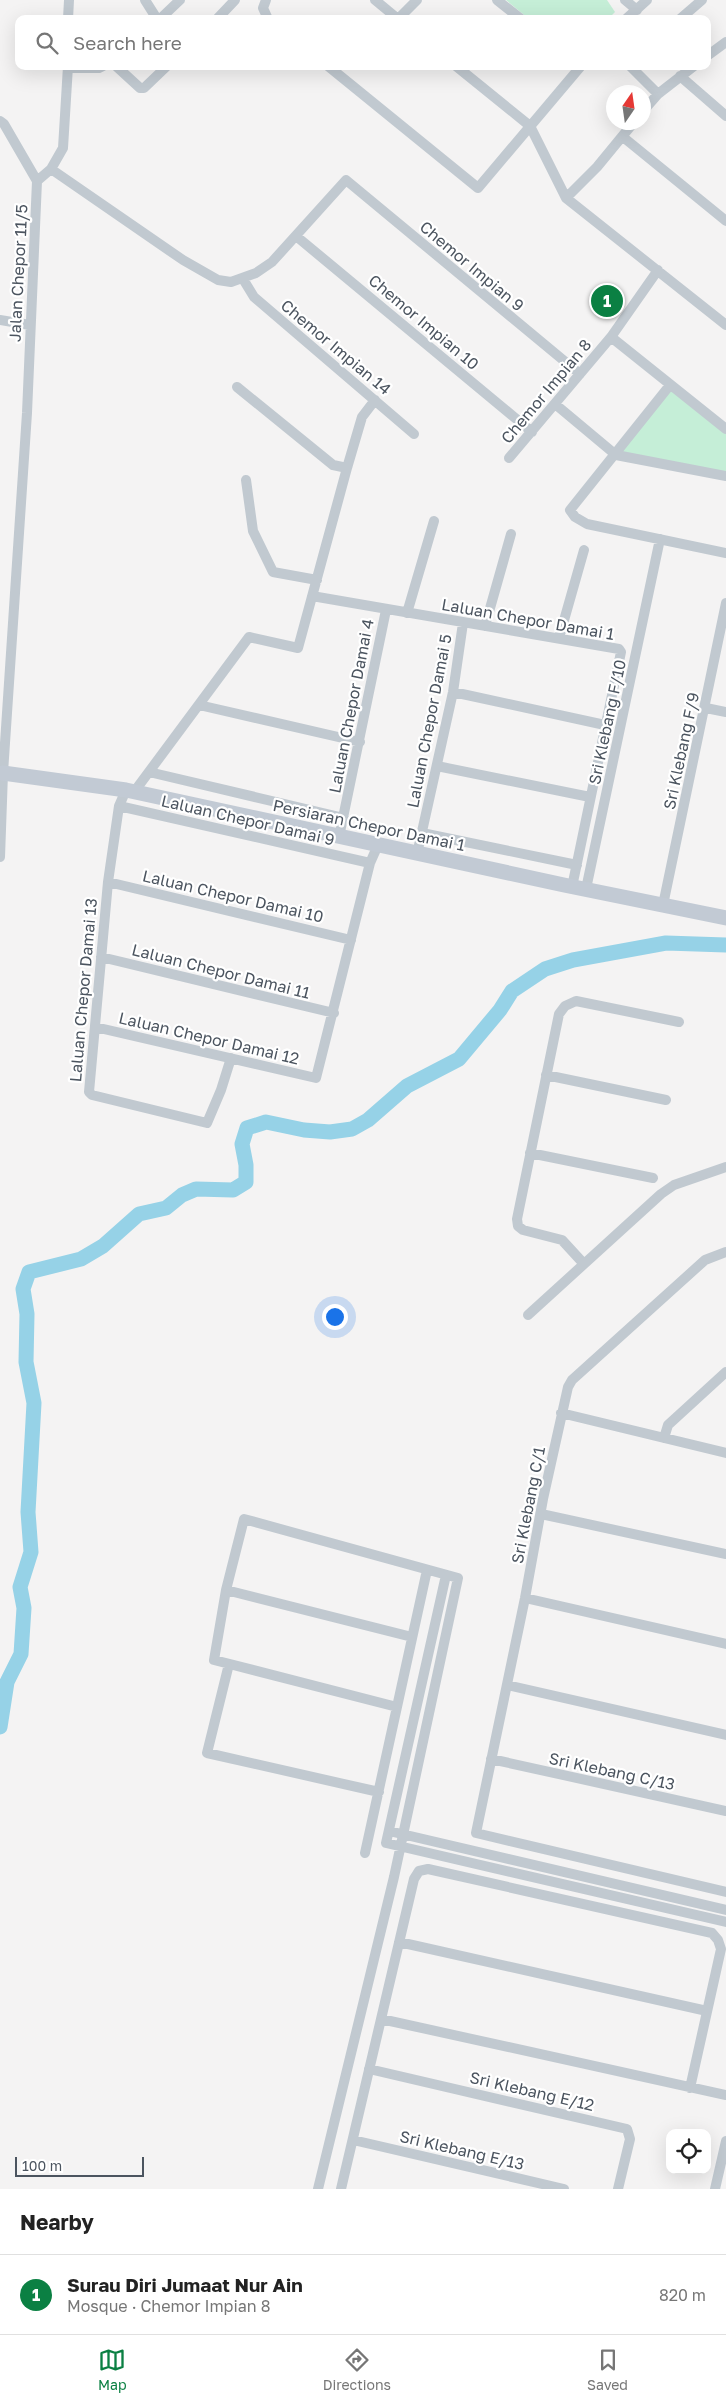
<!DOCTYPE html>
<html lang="en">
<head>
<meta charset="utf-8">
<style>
	:root { --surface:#fff; --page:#f6f6f6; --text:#222; --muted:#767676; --line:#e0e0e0; --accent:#0b8043 }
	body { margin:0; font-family:"Golos Text",sans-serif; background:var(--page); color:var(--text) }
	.controls { position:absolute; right:15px; bottom:15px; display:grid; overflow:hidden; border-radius:10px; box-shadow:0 5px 20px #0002 }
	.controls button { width:45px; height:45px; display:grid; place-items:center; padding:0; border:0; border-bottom:1px solid var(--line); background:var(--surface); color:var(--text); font:25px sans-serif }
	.compass { position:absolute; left:606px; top:85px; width:45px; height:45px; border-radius:50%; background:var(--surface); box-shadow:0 5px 20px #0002; rotate:13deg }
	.scale { position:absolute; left:15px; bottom:12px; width:129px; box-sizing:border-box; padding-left:5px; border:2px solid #4b545f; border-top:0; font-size:14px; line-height:18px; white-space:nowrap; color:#4b545f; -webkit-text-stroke:4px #fff; paint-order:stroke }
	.you { position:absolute; left:334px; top:1316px; width:18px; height:18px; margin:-12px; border:4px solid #fff; border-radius:50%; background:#1a73e8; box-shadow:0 0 0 8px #1a73e833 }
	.badge { display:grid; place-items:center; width:32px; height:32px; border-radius:50%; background:var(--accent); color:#fff; font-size:16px; font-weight:700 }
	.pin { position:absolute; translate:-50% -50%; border:2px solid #fff; box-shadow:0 1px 5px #0006 }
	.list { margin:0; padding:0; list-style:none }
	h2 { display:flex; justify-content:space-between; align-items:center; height:65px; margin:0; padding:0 20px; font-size:21px }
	h2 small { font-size:16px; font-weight:400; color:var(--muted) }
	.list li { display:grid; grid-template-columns:32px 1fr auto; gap:15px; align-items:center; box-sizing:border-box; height:80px; padding:0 20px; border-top:1px solid var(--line) }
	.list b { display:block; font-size:19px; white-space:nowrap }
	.list p { margin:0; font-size:16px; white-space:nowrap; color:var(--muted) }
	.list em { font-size:16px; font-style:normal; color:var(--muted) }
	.icon { flex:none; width:28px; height:28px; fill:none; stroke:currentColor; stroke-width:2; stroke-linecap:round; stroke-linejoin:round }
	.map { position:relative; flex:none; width:726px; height:2189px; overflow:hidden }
	.search { position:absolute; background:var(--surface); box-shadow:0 5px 20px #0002; left:15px; right:15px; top:15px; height:55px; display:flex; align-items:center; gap:12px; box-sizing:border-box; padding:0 18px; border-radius:10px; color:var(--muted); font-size:19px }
	.sheet { height:145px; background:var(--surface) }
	nav { display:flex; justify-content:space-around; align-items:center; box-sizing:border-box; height:70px; border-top:1px solid var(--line); background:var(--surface); font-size:14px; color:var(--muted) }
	nav a { display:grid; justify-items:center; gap:2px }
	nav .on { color:var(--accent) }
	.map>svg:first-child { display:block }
	.green { fill:#c5eed7 }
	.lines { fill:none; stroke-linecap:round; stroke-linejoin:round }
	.river { stroke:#96d2e7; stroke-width:15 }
	.street { stroke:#c1c9d0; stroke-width:10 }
	.secondary { stroke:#c2cad4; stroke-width:15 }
	.labels { text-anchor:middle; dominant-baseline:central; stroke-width:4.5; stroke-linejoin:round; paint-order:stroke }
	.street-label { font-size:16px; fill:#4b545f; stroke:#fff }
</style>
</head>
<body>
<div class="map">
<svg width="726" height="2189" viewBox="0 0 726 2189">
	<rect width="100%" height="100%" fill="#f4f3f3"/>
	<path class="green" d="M506,0H607L615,12L608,19H529Z
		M670,385L726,429V476L616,455Z"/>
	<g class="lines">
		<path class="river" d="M0,1727L7,1682L21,1654L24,1608L20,1587L31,1552L28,1512L34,1403L26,1362L27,1314L23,1289L29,1272L81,1259L103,1246L139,1214L166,1208L182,1195L196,1189L233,1190L246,1182V1165L242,1144L247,1128L266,1122L304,1130L330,1132L352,1129L368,1120L407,1086L459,1059L500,1010L512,991L545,969L573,960L666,943L726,945"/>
		<path class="street" d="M145,0L157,19
			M266,0L263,8L268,19
			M375,0L398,19
			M497,0L521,19
			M625,0L637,10
			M68,19L69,0
			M160,19L180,0
			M217,19L235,0
			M398,19L417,0
			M626,19L647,0
			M680,19L702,0
			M707,56L726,42
			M116,66L140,88H144L167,66
			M328,66L478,188L581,66
			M456,66L530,126L566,198L726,325
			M630,66L658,94
			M68,68H99L103,66
			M680,76L726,116
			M644,110L658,94L694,66
			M0,121L4,124L37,181L27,413L3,773L0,857
			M623,137L726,221
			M51,169L183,260L218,280L231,282L256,273L272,262L346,180L580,374
			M37,181L51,169L63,148L68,66
			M566,198L597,167L634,122
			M296,236L532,432
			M243,279L254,297L414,434
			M0,320L30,325
			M611,337L726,429
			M670,385L570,510L575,517L587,524L726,553
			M237,387L333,465L347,468L362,417L375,400
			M555,404L616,455L726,476
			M509,458L611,337L658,270
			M246,480L253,531L273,572L317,580
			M312,596L619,649L621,652L572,887
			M407,613L434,521
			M485,626L511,534
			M559,638L584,550
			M453,692L605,725
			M199,705L360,742
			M706,708L726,712
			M437,766L590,797
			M149,772L344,818
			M126,790L119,806L108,882L89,1092L92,1095L207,1123L221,1090L231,1058
			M134,792L249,637L298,648L347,468
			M119,806L370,863
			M422,833L577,865
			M339,837L386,610
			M417,854L453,692L463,623
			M108,882L351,940
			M586,889L660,539
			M663,905L726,603
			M101,957L334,1013
			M95,1027L316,1078L370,863L378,845
			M546,1075L666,1100
			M530,1153L653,1178
			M726,1252L705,1260L572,1380L568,1387L543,1499L525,1598L476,1833L726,1892
			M584,1264L562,1240L523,1230L518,1226L517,1219L559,1014L565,1006L576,1001L679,1022
			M528,1315L661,1194L674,1185L726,1167
			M561,1413L726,1453
			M664,1438L668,1425L726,1372
			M541,1514L726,1554
			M446,1575L386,1843L726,1922
			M226,1590L412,1637
			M525,1598L726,1644
			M229,1664L207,1753L379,1792
			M507,1685L726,1735
			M491,1759L726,1811
			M389,1831L726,1910
			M365,1853L427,1570
			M399,1942L707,2011
			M381,2019L726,2095
			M369,2069L627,2129L630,2139L618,2189
			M353,2140L564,2189
			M318,2189L394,1877L458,1578L244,1519L226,1590L214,1660L397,1707
			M341,2189L414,1879L419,1871L428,1869L712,1933L718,1940L721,1949L690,2088
			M715,2189L726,2141"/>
		<path class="secondary" d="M3,773L126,790L564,885L726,918"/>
	</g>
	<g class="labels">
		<g class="street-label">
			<text transform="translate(472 266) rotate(40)">Chemor Impian 9</text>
			<text transform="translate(18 273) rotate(-87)">Jalan Chepor 11/5</text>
			<text transform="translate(424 322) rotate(40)">Chemor Impian 10</text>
			<text transform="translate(336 347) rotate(40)">Chemor Impian 14</text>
			<text transform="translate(546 391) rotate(-50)">Chemor Impian 8</text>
			<text transform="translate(528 619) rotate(10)">Laluan Chepor Damai 1</text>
			<text transform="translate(351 706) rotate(-79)">Laluan Chepor Damai 4</text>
			<text transform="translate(429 721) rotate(-79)">Laluan Chepor Damai 5</text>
			<text transform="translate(607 722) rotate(-78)">Sri Klebang F/10</text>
			<text transform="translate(681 751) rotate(-78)">Sri Klebang F/9</text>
			<text transform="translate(248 820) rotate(13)">Laluan Chepor Damai 9</text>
			<text transform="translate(369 825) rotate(12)">Persiaran Chepor Damai 1</text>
			<text transform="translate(233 896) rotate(13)">Laluan Chepor Damai 10</text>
			<text transform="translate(221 971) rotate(14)">Laluan Chepor Damai 11</text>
			<text transform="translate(83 990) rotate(-85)">Laluan Chepor Damai 13</text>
			<text transform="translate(209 1038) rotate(13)">Laluan Chepor Damai 12</text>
			<text transform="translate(528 1505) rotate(-79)">Sri Klebang C/1</text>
			<text transform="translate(612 1771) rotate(12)">Sri Klebang C/13</text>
			<text transform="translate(532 2091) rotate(13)">Sri Klebang E/12</text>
			<text transform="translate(462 2150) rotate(13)">Sri Klebang E/13</text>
		</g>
	</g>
</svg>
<div class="controls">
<button><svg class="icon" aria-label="locate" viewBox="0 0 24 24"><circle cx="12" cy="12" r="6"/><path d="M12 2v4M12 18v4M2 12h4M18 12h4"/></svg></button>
</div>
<svg class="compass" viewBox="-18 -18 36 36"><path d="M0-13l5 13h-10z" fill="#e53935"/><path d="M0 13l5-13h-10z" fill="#767676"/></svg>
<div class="scale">100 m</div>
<div class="you"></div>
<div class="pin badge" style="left:607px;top:301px">1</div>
<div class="search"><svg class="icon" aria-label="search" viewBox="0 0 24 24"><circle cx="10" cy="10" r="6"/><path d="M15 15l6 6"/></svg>Search here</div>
</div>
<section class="sheet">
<h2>Nearby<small></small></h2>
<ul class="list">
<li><span class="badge">1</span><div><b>Surau Diri Jumaat Nur Ain</b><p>Mosque · Chemor Impian 8</p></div><em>820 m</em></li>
</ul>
</section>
<nav>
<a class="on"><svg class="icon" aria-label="map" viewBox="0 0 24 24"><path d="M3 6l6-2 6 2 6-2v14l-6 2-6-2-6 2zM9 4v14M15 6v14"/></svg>Map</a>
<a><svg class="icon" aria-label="directions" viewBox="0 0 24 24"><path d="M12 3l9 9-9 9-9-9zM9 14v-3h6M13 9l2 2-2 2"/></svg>Directions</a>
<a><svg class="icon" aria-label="saved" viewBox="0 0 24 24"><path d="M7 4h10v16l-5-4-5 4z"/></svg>Saved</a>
</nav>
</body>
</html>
